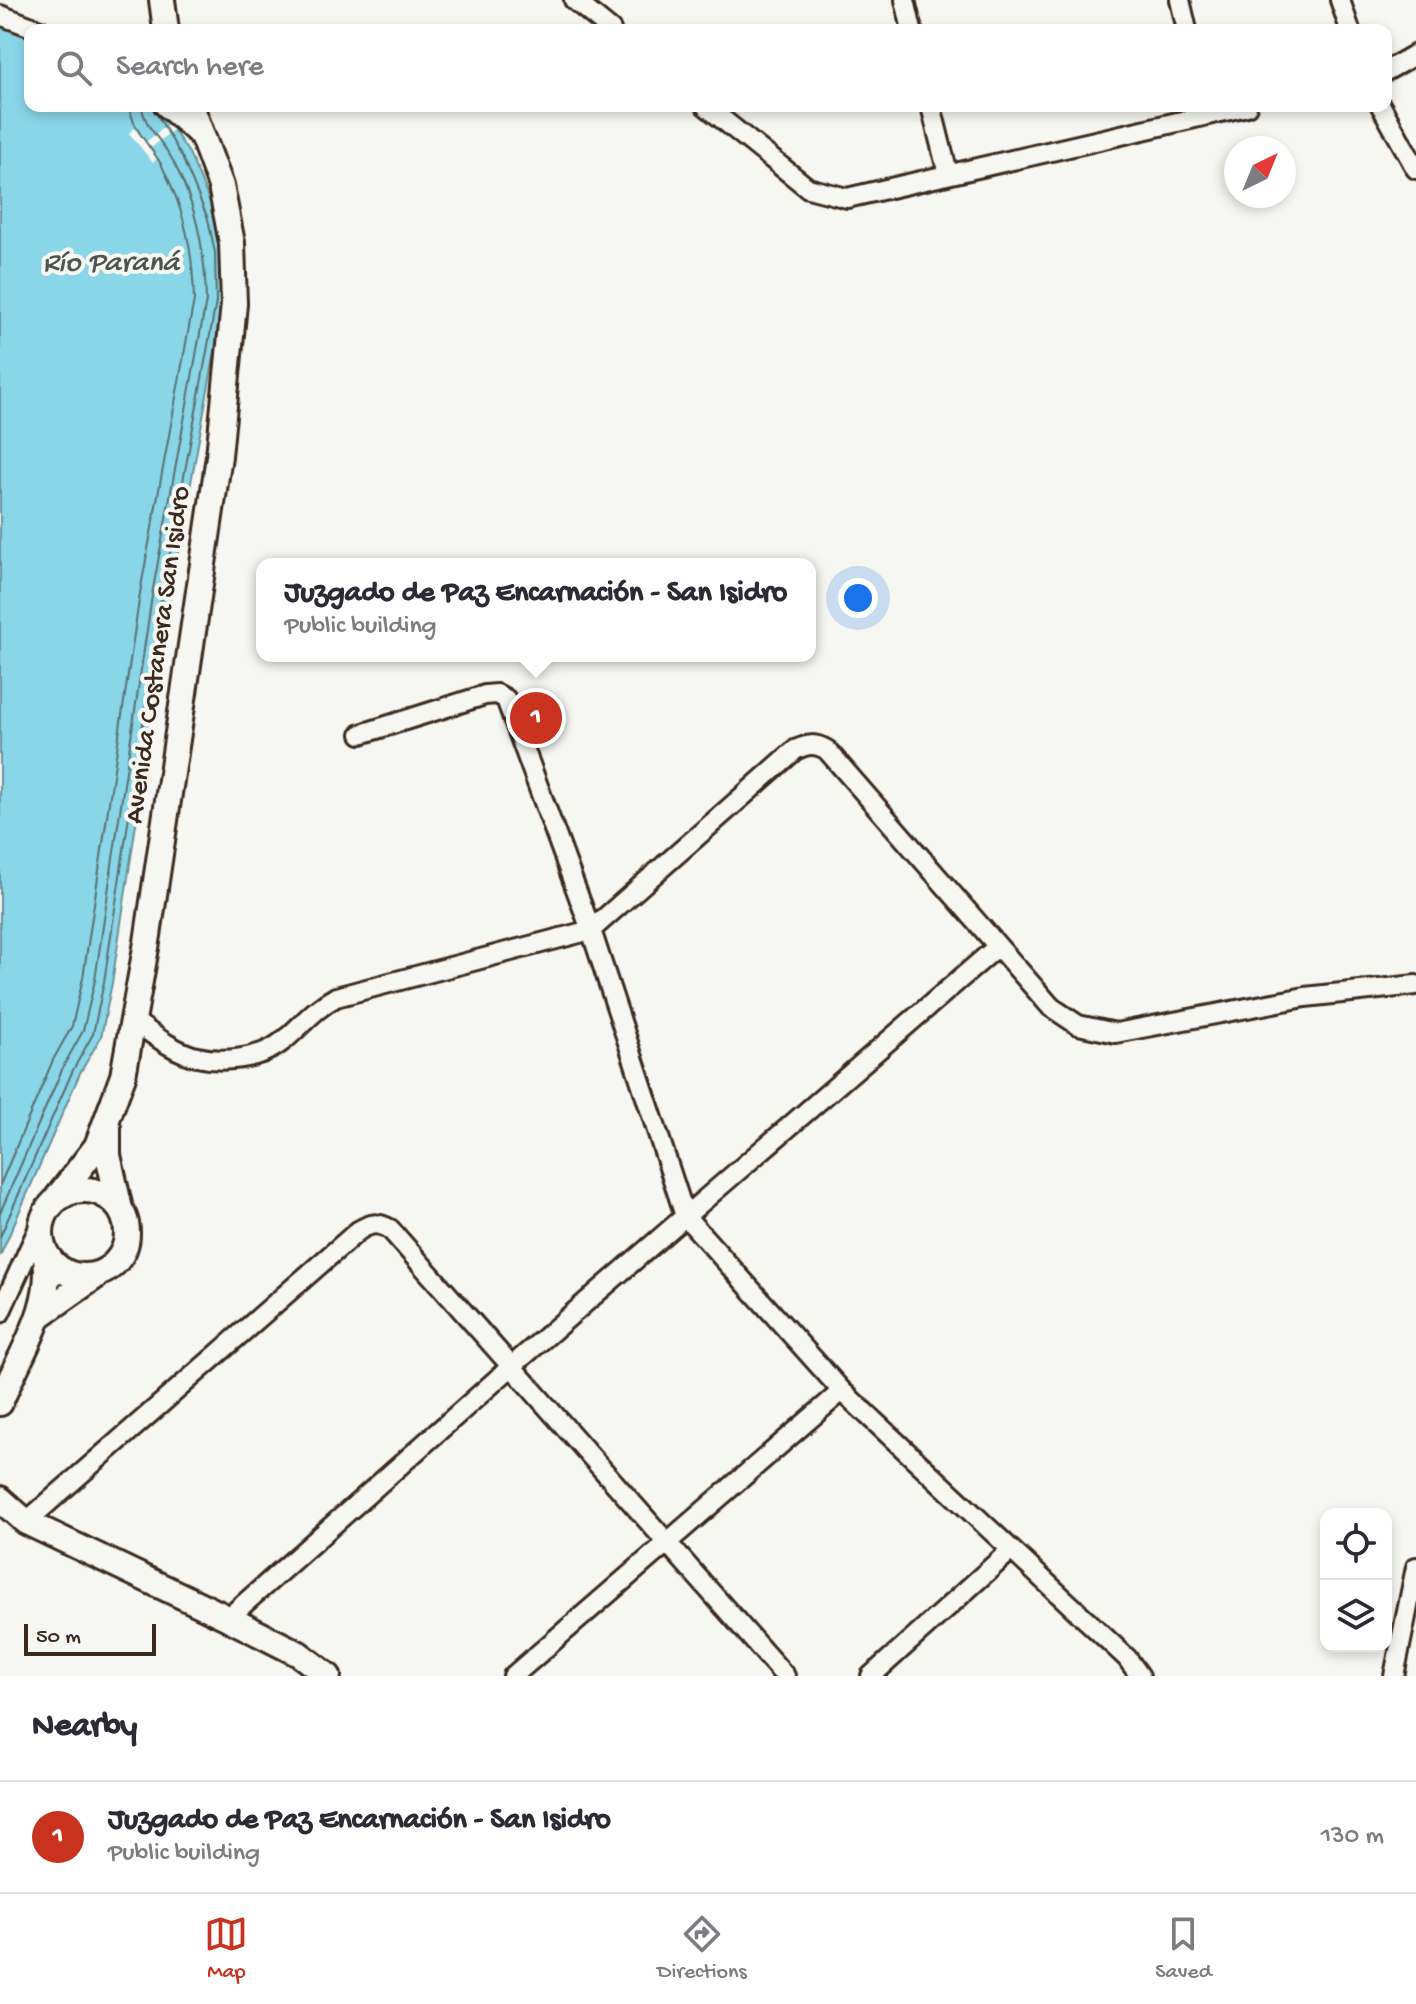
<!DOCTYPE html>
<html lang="en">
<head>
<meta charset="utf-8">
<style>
	:root { --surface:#fff; --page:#f7f7f7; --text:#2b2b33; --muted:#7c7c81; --line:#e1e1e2; --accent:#c8321e }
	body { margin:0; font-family:"Gochi Hand",sans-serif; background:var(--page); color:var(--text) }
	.controls { position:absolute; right:24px; bottom:24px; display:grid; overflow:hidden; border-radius:16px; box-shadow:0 4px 12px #0003 }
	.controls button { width:72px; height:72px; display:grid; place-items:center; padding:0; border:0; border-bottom:2px solid var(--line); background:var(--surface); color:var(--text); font:40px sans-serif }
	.compass { position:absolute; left:1224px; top:136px; width:72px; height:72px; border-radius:50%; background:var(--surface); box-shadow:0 4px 12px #0003; rotate:43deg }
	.scale { position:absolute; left:24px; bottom:20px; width:132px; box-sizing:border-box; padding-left:8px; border:4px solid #3b2a1e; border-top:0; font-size:22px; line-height:28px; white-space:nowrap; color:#3b2a1e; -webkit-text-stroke:6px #f6f6f2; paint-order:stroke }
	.you { position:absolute; left:858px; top:598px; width:28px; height:28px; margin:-20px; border:6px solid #fff; border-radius:50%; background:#1a73e8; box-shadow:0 0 0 12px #1a73e833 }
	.badge { display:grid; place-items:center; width:52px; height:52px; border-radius:50%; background:var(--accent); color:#fff; font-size:26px; font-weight:700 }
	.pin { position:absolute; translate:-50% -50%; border:4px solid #fff; box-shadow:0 2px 8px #0006 }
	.popup { position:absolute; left:256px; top:558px; width:560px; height:104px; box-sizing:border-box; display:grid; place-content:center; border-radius:16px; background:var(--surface); filter:drop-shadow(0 2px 6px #0005); font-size:26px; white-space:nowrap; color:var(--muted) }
	.popup b { font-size:30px; color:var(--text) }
	.popup::after { content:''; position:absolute; left:50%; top:100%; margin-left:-16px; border:16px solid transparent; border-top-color:var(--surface) }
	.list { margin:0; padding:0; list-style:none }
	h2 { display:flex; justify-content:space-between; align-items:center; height:104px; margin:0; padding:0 32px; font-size:34px }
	h2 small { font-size:26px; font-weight:400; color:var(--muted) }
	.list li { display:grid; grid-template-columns:52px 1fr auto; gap:24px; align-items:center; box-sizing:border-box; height:112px; padding:0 32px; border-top:2px solid var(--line) }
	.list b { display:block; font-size:30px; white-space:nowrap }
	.list p { margin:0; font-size:26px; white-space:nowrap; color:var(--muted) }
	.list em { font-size:26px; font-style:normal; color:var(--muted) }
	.icon { flex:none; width:44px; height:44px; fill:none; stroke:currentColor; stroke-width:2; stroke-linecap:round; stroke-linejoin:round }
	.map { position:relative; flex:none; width:1416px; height:1676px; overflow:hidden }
	.search { position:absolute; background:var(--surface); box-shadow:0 4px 12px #0003; left:24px; right:24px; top:24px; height:88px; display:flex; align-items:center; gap:20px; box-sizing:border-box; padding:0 28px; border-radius:16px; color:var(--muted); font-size:30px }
	.sheet { height:216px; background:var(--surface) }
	nav { display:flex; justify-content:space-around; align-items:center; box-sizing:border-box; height:112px; border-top:2px solid var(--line); background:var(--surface); font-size:22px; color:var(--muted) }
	nav a { display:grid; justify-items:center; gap:4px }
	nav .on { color:var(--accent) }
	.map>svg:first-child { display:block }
	.water { fill:#89d6e9; stroke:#6a9198; stroke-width:2 }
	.pier { fill:#f6f6f2 }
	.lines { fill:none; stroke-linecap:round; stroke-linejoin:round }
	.shore { stroke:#5a6f6f; stroke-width:2 }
	.street-casing { stroke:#3b2a1e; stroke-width:24 }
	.secondary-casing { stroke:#3b2a1e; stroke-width:30 }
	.street { stroke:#f6f6f2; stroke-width:18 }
	.secondary { stroke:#f6f6f2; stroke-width:24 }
	.labels { text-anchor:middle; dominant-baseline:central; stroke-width:8; stroke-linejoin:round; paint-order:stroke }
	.street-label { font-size:28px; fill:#3b2a1e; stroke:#f6f6f2 }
	.water-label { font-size:30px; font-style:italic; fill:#4e5551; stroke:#f6f6f2 }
</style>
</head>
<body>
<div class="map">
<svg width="1416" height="1676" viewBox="0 0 1416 1676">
	<rect width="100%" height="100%" fill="#f6f6f2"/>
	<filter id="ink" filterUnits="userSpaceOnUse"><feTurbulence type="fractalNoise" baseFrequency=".0125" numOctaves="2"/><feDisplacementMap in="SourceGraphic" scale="16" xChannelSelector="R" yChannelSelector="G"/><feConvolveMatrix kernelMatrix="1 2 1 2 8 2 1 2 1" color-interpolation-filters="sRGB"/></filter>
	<g filter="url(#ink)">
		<path class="water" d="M0,19L30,30V106H157L189,153L216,216L223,252L224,302L171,592L112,983L101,1037L80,1073L0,1256Z"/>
		<path class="pier" d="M170,122L174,129L151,148L158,157L153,163L129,133L134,128L146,142Z"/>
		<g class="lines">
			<path class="shore" d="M0,1185L53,1060L72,1026L83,978L141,587L194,300C193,251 185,210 162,166C152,147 131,129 130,106
				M0,1213L64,1065L83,1031L95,980L153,589L206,301C205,250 197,206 173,161C164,143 143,125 142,106
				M0,1237L73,1070L93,1034L104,982L163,591L216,302L215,253L208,219L182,157L152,106"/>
			<defs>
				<path id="street" d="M574,0L611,30
					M905,0L912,30
					M1180,0L1187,30
					M1340,0L1350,30
					M0,15L40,30
					M1386,71L1416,54
					M164,106L204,141
					M706,106L808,188L847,198L1247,106
					M931,106L948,174
					M1381,106L1416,169
					M361,734L485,695L497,694L506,699L591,930L685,1216L842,1391L1127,1658L1140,1676
					M133,1020C151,1033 174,1052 197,1057C223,1063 258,1059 279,1044C301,1028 309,1012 336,997L591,930L795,750C808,744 815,743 827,750L1051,1007L1078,1025L1116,1033L1305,997L1416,985
					M0,1313L41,1223
					M26,1522L358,1231C371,1223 377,1222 390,1229L785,1676
					M228,1618L512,1366L997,947
					M513,1676L842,1391
					M871,1676L1011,1550
					M1394,1676L1416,1567"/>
				<path id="secondary" d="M162,0L166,30
					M108,1128V1155L120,1209
					M41 1233a43 43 0 1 1 86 0a43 43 0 1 1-86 0Z
					M57,1198L97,1146L123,1076L147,942L219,456L234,304L232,243L221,186L191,106
					M39,1316L99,1274
					M0,1403C19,1354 56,1306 45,1252
					M0,1499L26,1522L228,1618L299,1654L328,1676"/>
			</defs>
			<use href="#street" class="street-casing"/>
			<use href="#secondary" class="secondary-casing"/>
			<use href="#street" class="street"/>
			<use href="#secondary" class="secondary"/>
		</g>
	</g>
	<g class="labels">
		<g class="street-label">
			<text transform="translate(159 655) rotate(-82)">Avenida Costanera San Isidro</text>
		</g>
		<g class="water-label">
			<text x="111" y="264">Río Paraná</text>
		</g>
	</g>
</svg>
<div class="controls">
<button><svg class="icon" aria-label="locate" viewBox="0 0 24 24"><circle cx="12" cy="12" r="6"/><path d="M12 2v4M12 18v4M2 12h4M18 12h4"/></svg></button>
<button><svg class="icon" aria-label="layers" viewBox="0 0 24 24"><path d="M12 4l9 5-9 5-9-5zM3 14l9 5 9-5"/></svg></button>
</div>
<svg class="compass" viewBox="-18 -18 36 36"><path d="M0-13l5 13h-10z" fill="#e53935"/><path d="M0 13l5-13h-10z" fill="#7c7c81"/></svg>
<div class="scale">50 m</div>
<div class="you"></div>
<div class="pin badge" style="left:536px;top:718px">1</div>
<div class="popup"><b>Juzgado de Paz Encarnación - San Isidro</b>Public building</div>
<div class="search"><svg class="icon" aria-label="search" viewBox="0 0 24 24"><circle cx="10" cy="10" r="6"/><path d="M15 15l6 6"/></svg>Search here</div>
</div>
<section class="sheet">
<h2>Nearby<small></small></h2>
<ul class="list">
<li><span class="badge">1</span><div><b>Juzgado de Paz Encarnación - San Isidro</b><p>Public building</p></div><em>130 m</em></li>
</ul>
</section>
<nav>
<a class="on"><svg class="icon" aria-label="map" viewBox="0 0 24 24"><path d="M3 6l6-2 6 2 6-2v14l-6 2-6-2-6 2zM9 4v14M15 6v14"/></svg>Map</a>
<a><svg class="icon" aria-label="directions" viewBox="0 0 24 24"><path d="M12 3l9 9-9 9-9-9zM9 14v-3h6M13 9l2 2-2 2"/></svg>Directions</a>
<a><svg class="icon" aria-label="saved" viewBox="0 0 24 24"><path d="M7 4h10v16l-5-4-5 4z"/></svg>Saved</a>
</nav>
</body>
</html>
